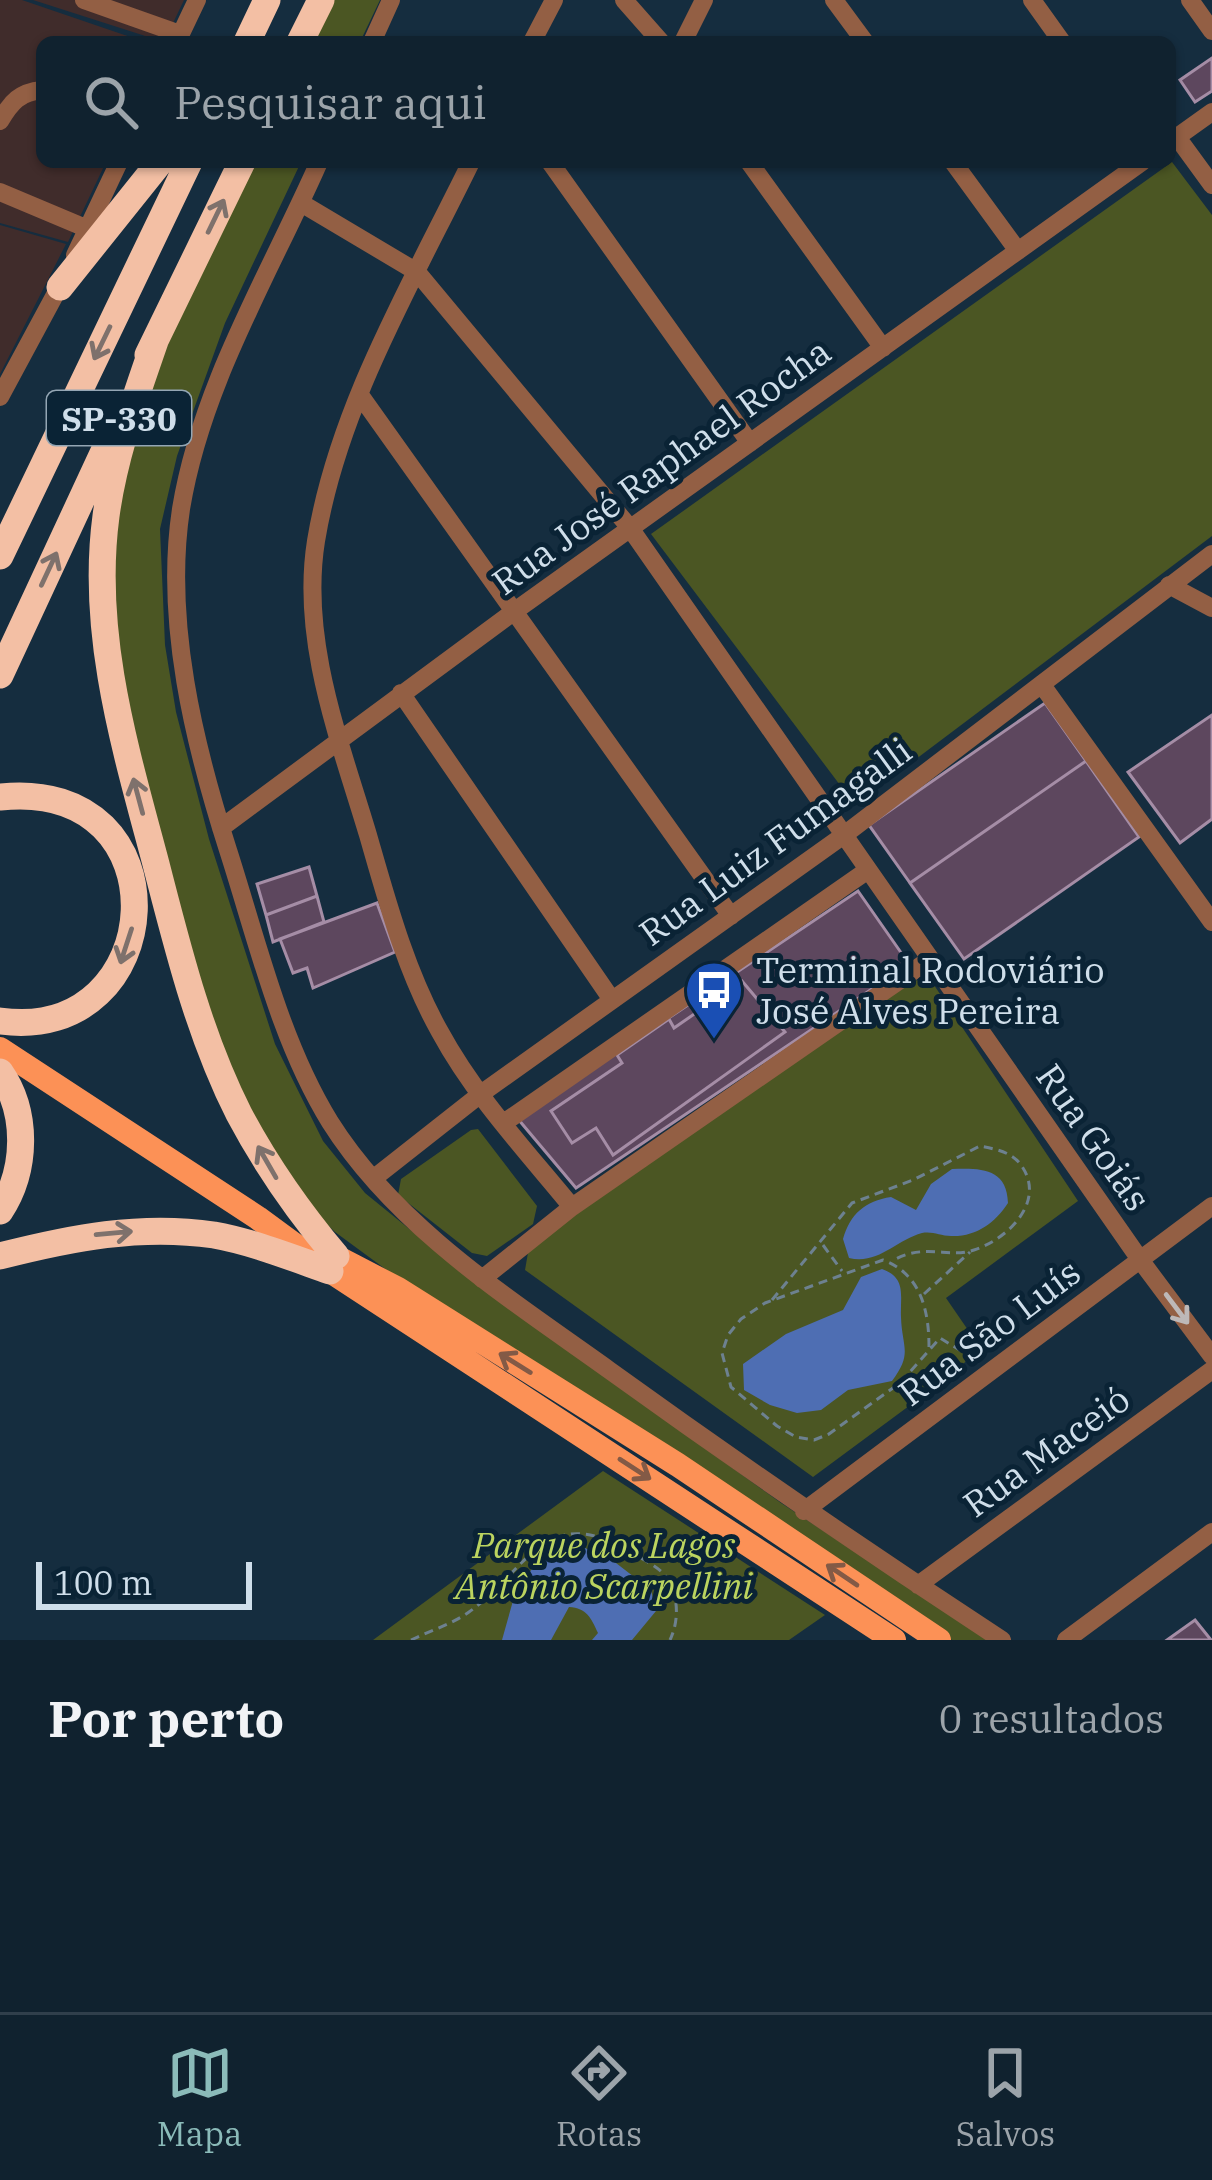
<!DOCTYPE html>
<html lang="pt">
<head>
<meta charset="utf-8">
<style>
	:root { --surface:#10222f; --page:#192a37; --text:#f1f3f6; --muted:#9ca4aa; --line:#303f4b; --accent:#8bbbb9 }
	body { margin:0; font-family:"IBM Plex Serif",serif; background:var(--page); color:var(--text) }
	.scale { position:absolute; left:36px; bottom:30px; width:216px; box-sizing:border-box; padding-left:12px; border:6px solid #cfdeea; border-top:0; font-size:33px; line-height:42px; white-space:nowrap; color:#cfdeea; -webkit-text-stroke:9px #0a2335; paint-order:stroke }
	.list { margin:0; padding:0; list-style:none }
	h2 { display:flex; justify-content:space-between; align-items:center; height:156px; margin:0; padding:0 48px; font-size:51px }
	h2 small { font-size:39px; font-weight:400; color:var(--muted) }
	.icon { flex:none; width:66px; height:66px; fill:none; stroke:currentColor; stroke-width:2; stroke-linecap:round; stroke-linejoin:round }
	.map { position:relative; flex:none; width:1212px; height:1640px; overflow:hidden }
	.search { position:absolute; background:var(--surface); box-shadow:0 3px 9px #0004; left:36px; right:36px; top:36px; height:132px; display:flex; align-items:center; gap:30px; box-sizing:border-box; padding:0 42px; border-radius:18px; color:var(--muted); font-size:45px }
	.sheet { height:372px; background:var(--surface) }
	nav { display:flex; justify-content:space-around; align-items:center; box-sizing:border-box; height:168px; border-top:3px solid var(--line); background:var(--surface); font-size:33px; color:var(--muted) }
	nav a { display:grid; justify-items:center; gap:6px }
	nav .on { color:var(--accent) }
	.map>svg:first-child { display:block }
	.industrial { fill:#402c2b }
	.green { fill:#4b5623 }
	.water { fill:#4e6eb3 }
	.building { fill:#5d475e; stroke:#a58da6; stroke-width:3 }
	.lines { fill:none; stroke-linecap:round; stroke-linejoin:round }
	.path { stroke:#6d8190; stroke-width:3; stroke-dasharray:9 6; stroke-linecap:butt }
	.minor { stroke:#935f44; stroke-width:18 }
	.major { stroke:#fc9156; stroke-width:24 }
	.highway { stroke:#f3bfa4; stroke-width:27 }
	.oneway { stroke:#7e716c }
	.oneway2 { stroke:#bdb8b8 }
	.oneway3 { stroke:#835a46 }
	.labels { text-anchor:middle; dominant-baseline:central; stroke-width:10; stroke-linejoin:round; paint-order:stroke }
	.shield { fill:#0a2335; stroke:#94a6b4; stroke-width:3 }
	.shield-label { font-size:33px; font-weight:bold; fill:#cfdeea }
	.street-label { font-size:36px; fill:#cfdeea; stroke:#0a2335 }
	.poi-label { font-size:36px; fill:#cfdeea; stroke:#0a2335; text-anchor:start }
	.park-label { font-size:36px; font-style:italic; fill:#bbd45f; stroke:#0a2335 }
</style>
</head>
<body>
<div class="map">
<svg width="1212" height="1640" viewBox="0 0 1212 1640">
	<rect width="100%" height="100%" fill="#152d3f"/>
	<path class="industrial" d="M0,0H22L145,42H42V162H106L68,242L0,223Z
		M33,0H184L164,42Z
		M0,225L66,244L0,374Z"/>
	<path class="green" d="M330,0H380L360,42H309Z
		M249,162H301L225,323L177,456L160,529L165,645L176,712L209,839L275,1044L323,1141L365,1193L477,1284L781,1503L989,1640H952L388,1271L335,1232L300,1199L248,1113L200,1001L145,793L110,611L111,520L156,348Z
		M1172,162L1212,215V536L855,805L651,534Z
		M913,980L932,982L1078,1201L946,1298L979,1346L959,1369L813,1477L525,1270L529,1247Z
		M478,1129L537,1206L533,1224L487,1256L472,1253L398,1195L401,1179L471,1130Z
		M603,1471L825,1615L789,1640H373Z"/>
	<path class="water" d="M952,1169C981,1168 1007,1168 1008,1203C995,1223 976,1237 951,1236C940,1236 933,1231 922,1233C896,1240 878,1265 849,1258L843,1239C850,1214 865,1201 891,1197L916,1210L931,1184Z
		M882,1269C907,1278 900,1296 901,1317C902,1348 913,1353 892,1381L848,1390L821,1410L797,1413L770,1405L744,1390L743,1364L786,1334L843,1310L861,1277Z
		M579,1545L616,1563L651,1590L656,1611L632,1640H592L598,1633C591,1618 587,1608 569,1607L551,1640H502L516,1590L544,1553Z"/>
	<path class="building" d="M1212,58V91L1195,102L1180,80Z
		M1045,703L1086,761L910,883L869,825Z
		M1212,715V819L1180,843L1128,772Z
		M1086,761L1139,837L964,959L910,883Z
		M309,867L317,896L266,915L257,884Z
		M858,891L909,964L576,1188L518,1119Z
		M317,896L324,922L273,942L266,915Z
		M377,903L395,952L313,988L307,968L293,973L280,939Z
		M742,981L785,1032L613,1155L596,1128L572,1143L551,1111L622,1063L617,1055L669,1019L674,1028Z
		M1195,1620L1211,1640H1167Z"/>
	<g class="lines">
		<path class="path" d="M823,1245L842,1271
			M924,1294L970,1252
			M772,1300L852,1203L913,1180L980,1146C995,1149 1012,1152 1021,1165C1047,1201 1008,1239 974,1250C948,1259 925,1242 892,1261
			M929,1347C929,1311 921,1274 883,1260L765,1303L741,1319L728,1335L722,1353L731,1387L777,1426L796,1437L814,1440L829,1434L900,1383L940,1338L976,1360
			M411,1640C430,1631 452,1624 469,1612C527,1571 545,1500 630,1552C642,1559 660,1567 667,1578C679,1597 679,1621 670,1640"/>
		<path class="minor" d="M84,0L180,34
			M624,0L661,42
			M834,0L865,42
			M1032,0L1062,42
			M1190,0L1212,31
			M177,42L197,0
			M372,42L391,0
			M532,42L554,0
			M683,42L704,0
			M0,121C11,102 20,92 42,90
			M1177,137L1212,185
			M1170,142L1212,112
			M319,162C269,275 201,386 181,509C164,621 194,744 228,850C257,940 280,1041 330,1122C396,1227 510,1299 609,1370C738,1463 869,1553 1002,1640
			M471,162C412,283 338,407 316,541C300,641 340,741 368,835C387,901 406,972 440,1032C474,1095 527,1152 572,1207
			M550,162L750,443
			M749,162L883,348
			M953,162L1018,251
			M0,192L88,229
			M301,203L417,272L630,528L1141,1261L1212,1356
			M75,255L119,162
			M360,395L731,916
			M0,397L63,280
			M1169,585L1212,608
			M1042,685L1212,922
			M401,693L612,1000
			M221,828L512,613L1142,162
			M505,1122L868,870
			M374,1178L482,1093L844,835L1212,554
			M482,1279L572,1207L929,960
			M804,1511L1212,1206
			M918,1585L1212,1370
			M1066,1640L1212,1532"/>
		<path class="major" d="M0,1049L258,1218L330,1271L894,1640
			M319,1248L398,1289L678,1465L939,1640"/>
		<path class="highway" d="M247,42L267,0
			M300,42L321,0
			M60,287L160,162
			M155,341C135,399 114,456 106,516C90,635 126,751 156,864C178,949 199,1035 239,1114C266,1165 299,1212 336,1256
			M148,355L242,162
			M0,556L189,162
			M0,675L112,434
			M0,797C188,777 170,1045 0,1021
			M0,1072C28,1112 27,1170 0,1211
			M0,1256C71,1238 140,1224 214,1235C253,1242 293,1258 330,1271"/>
	</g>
	<defs><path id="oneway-shaft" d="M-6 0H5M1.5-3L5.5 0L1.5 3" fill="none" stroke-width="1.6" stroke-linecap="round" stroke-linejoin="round" transform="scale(3)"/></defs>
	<g class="oneway">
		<use href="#oneway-shaft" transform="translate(216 216) rotate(-64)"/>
		<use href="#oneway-shaft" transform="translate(102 343) rotate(116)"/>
		<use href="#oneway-shaft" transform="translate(49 569) rotate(-65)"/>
		<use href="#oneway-shaft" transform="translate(138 796) rotate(-105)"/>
		<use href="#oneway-shaft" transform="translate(126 946) rotate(108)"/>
		<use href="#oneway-shaft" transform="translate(267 1162) rotate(-120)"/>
		<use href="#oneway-shaft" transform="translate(114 1233) rotate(-5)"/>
	</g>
	<use class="oneway2" href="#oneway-shaft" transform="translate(1177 1309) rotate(53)"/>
	<g class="oneway3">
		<use href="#oneway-shaft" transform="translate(515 1363) rotate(-148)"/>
		<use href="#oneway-shaft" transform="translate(635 1469) rotate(33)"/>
		<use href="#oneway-shaft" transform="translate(842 1575) rotate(-146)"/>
	</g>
	<defs>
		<symbol id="bus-pin" viewBox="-11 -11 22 30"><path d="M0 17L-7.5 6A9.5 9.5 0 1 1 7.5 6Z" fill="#1a4fb4" stroke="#0a2335"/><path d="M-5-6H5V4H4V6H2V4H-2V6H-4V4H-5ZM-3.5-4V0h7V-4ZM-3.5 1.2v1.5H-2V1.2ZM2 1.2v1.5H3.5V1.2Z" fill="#fff"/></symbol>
	</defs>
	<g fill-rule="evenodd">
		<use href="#bus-pin" x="681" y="957" width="66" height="90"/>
	</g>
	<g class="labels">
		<rect class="shield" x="47" y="391" width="144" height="54" rx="9"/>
		<g class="shield-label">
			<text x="119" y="418">SP-330</text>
		</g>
		<g class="street-label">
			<text transform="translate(661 466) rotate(-36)">Rua José Raphael Rocha</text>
			<text transform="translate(775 841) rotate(-36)">Rua Luiz Fumagalli</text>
			<text transform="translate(1094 1137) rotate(55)">Rua Goiás</text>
			<text transform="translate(989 1332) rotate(-37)">Rua São Luís</text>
			<text transform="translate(1046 1451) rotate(-36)">Rua Maceió</text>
		</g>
		<g class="poi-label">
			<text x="756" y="969">Terminal Rodoviário<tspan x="756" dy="41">José Alves Pereira</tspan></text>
		</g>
		<g class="park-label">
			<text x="604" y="1544">Parque dos Lagos<tspan x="604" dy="41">Antônio Scarpellini</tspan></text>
		</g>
	</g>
</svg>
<div class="scale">100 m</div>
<div class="search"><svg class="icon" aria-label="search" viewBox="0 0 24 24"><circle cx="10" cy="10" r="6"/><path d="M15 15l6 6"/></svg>Pesquisar aqui</div>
</div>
<section class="sheet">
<h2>Por perto<small>0 resultados</small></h2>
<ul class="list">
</ul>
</section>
<nav>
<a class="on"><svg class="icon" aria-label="map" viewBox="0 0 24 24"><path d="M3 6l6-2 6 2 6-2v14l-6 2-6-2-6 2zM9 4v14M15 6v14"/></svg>Mapa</a>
<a><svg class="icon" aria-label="directions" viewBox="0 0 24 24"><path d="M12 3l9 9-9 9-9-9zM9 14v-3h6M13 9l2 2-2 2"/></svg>Rotas</a>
<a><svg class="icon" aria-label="saved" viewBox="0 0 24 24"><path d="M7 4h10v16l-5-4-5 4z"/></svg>Salvos</a>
</nav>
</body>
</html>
